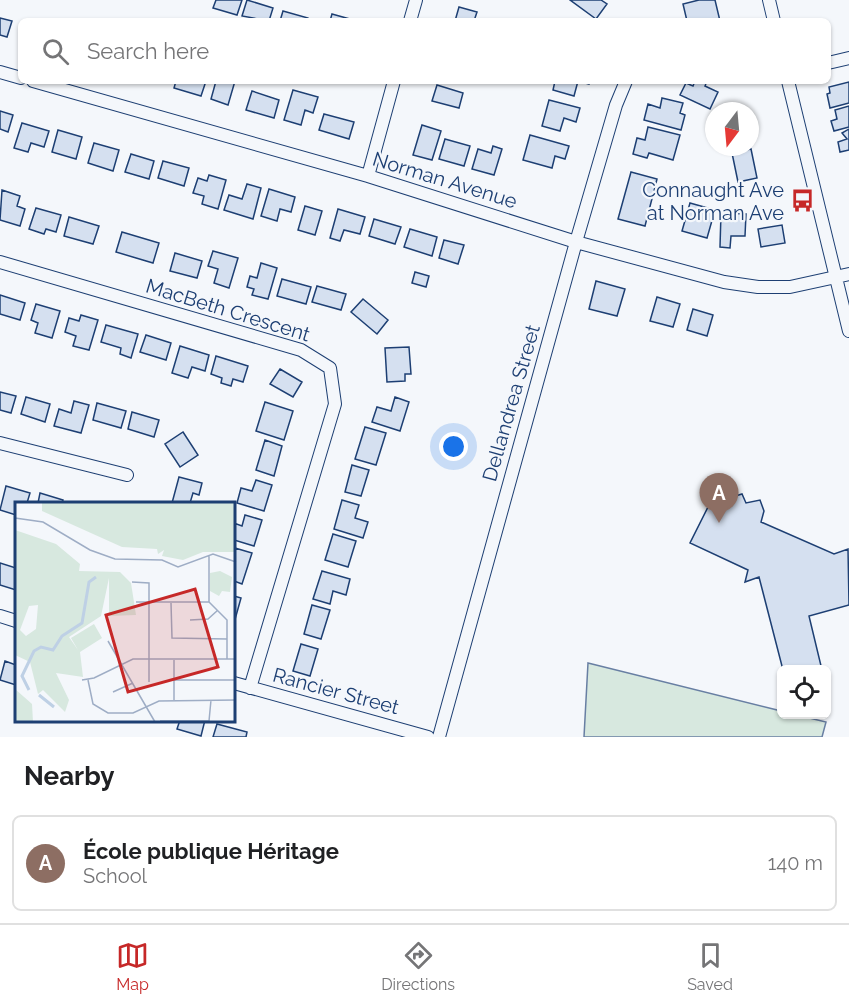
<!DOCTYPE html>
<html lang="en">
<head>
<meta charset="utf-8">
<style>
	:root { --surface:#fff; --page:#f2f2f2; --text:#202124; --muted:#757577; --line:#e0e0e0; --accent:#c62828 }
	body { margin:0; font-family:Raleway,sans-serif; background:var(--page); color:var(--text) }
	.controls { position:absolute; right:18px; bottom:18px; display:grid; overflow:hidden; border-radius:9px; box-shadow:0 2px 4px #0004 }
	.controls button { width:54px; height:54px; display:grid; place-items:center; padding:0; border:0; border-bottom:2px solid var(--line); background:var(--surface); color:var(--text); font:30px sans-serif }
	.compass { position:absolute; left:705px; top:102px; width:54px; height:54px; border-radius:50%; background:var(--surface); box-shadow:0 2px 4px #0004; rotate:196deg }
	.you { position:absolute; left:454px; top:447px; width:21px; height:21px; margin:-15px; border:4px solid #fff; border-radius:50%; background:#1a73e8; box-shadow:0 0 0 9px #1a73e833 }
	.badge { display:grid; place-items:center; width:39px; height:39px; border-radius:50%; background:var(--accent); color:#fff; font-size:20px; font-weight:700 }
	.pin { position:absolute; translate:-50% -50px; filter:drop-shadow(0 2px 3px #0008) }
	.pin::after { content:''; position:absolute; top:32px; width:21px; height:18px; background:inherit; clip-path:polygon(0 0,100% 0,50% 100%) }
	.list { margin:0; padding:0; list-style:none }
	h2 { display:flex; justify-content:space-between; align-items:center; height:78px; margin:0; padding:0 24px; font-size:26px }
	h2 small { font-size:20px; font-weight:400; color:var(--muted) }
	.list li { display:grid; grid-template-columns:39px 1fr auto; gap:18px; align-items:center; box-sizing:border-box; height:96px; margin:0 12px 12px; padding:0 12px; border:2px solid var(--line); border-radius:9px }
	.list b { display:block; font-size:22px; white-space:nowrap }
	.list p { margin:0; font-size:20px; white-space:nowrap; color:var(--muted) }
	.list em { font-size:20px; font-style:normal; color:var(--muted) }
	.icon { flex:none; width:33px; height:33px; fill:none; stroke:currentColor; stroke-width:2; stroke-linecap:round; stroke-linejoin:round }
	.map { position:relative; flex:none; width:849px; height:737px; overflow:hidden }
	.search { position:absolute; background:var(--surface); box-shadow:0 2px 4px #0004; left:18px; right:18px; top:18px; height:66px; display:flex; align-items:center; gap:15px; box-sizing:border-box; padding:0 21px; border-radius:9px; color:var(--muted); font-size:22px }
	.sheet { height:186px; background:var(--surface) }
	nav { display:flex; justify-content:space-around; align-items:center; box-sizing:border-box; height:84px; border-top:2px solid var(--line); background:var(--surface); font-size:16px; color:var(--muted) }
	nav a { display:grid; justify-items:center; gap:3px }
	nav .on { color:var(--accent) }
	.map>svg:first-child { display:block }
	.green { fill:#d7e8df; stroke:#687fa3; stroke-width:1.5 }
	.building { fill:#d5e0f0; stroke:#1d3f73; stroke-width:1.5 }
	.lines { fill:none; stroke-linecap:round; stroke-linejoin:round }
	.street-casing { stroke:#1d3f73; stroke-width:14 }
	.street { stroke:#f4f7fb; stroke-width:12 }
	.labels { text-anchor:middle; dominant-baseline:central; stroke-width:4.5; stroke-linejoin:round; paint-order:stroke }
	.street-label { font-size:20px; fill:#1d3f73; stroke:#f4f7fb }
	.poi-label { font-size:20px; fill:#1d3f73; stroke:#f4f7fb; text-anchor:end }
	.inset-river { fill:none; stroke:#bed0e5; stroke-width:3 }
	.inset-road { fill:none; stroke:#9eadc5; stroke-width:1.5 }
	.view { fill:#c62828; fill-opacity:0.15; stroke:#c62828; stroke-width:3 }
	.inset-edge { fill:none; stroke:#1d3f73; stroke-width:3 }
</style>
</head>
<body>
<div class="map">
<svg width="849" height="737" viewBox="0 0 849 737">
	<rect width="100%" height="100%" fill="#f4f7fb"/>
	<path class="green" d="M588,663L781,711L782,714L797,715L826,722L822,737H584Z"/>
	<path class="building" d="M216,0H242L237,15L213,8Z
		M247,0L273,8L269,21L242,16Z
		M570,0H601L607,4L596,19Z
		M699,0H715L720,21H687L683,4Z
		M459,7L477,12L474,21H455Z
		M283,11L308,18V21H280Z
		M332,14L357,21H330Z
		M0,18L12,21L7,37L0,35Z
		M176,81H206L201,96L174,88Z
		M216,81H235L228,105L211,99Z
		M555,81H590L589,84L578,81L574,96L553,90Z
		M695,81H707L705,86L718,92L710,109L680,95L686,83L693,86Z
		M849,82V103L830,108L827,94L830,93L829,87Z
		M437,85L463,93L459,108L432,101Z
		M293,90L318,97L313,113L305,110L301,125L284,120Z
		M252,91L279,100L274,118L246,110Z
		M662,98L683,103L680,113L685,115L681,130L644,120L648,104L660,108Z
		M549,100L580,108L576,122L564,118L560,131L542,126Z
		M849,106V127L834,131L831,121L837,119L835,110Z
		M0,111L13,115L8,132L0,129Z
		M324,114L354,122L349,139L319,130Z
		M22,123L49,131L44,147L31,143L28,152L14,148Z
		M422,125L441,131L432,160L413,155Z
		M648,127L680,135L673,160L649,153L647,158L633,154L637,138L645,140Z
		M849,129V150L840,152L838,142L847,139L842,133Z
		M58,130L82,137L76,159L52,152Z
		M530,135L569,146L565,159L555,156L552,168L523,160Z
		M445,139L470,146L464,166L439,159Z
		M94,143L119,150L113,171L88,163Z
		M493,146L502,149L494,175L472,169L478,149L491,153Z
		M751,149L757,178L738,182L732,153Z
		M131,154L154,161L149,179L125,172Z
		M163,161L189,168L184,186L158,178Z
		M631,172L657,179L645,226L618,219Z
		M209,175L226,180L218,209L202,204L204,196L193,193L198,178L207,181Z
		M247,184L261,188L253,219L224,210L229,195L242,199Z
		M269,189L295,197L291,212L280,209L277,221L261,216Z
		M2,190L20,196L17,206L25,209L20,226L0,220Z
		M690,203L715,210L707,238L682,231Z
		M305,206L322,211L315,235L298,230Z
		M36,208L61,215L56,232L46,229L44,234L29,229Z
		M338,209L365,217L360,234L344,230L340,241L330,238Z
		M721,213L746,214L745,236H731L730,248L720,247Z
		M69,217L99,226L93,244L64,236Z
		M374,219L401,227L395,244L369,236Z
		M782,225L785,243L761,247L758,229Z
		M410,229L437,237L432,256L404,247Z
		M122,232L159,243L153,263L116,252Z
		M444,240L464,245L458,264L439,258Z
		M213,251L238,258L229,288L214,283L218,269L208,266Z
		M175,253L202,261L197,278L170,271Z
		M261,263L277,268L268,299L252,295L254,289L247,287L250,276L257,278Z
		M415,272L429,276L426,287L412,283Z
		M282,279L311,287L306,304L277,296Z
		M596,281L625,289L617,316L589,309Z
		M317,286L346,294L341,310L312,302Z
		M0,295L25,303L20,320L0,314Z
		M657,297L680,304L673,327L650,321Z
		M363,299L388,320L377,334L351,312Z
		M36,304L60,311L52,338L35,333L38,323L31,320Z
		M693,309L713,315L707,336L687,330Z
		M81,315L98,320L89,350L73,346L76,336L65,332L69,318L79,321Z
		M106,325L138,334L131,358L120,354L121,348L101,342Z
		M146,335L171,343L166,360L140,352Z
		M180,346L209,355L205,371L192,367L188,378L172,373Z
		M409,347L411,374H405V381L387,382L385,348Z
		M216,356L248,366L243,382L233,379L231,386L221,383L222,378L211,374Z
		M280,369L302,382L293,397L270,384Z
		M0,392L16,396L11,413L0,410Z
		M26,397L50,404L45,422L21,414Z
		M395,397L409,402L400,431L372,422L377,407L391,411Z
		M74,401L89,405L81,433L54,426L59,409L71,413Z
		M265,402L293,411L284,440L256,431Z
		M97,403L126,411L121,428L93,420Z
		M132,412L159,420L154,437L128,429Z
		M365,427L386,433L376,465L355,459Z
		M183,432L198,455L180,467L165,444Z
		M265,440L282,446L274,476L256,470Z
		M352,465L369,470L361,496L345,492Z
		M179,477L202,483L199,495L193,493L190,503H172Z
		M256,480L272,485L264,511L237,503L241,488L252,491Z
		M6,486L30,493L27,503H16V515L0,510Z
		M728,488L732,497L742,494L746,503L760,500L764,511L761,522L834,554L848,549L849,605L809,616L822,670H783L759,577L745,582L748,570L690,543L716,491Z
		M40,493L63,500L62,503H38Z
		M342,500L359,505L355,518L368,522L363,538L334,529Z
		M245,515L262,520L254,546L234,540V523L242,526Z
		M333,534L356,541L348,567L325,560Z
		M235,548L252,553L242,584L234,581Z
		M0,563L16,568V590L0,585Z
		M322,571L350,579L346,595L333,591L330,604L313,599Z
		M234,596L241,598L234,623Z
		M312,605L330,610L321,639L304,634Z
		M301,644L318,649L310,676L293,671Z
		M5,661L16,665V685L0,680Z
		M180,720H205L201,736L177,729Z
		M217,724L247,732L246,737H213Z"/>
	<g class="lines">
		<defs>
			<path id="street" d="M769,0L774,21
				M410,21L416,0
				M828,63L849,58
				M0,72L21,78
				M33,81L368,176L576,242L724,282L758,287H790L849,274
				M788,81L849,331
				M368,176L394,81
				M0,262L301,350L330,368L335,404L250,688
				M0,443L127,475
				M0,616L16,621
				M234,683L428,737
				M439,737L576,242L616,105L626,81"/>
		</defs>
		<use href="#street" class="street-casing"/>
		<use href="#street" class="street"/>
	</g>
	<defs>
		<symbol id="bus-bare" viewBox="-9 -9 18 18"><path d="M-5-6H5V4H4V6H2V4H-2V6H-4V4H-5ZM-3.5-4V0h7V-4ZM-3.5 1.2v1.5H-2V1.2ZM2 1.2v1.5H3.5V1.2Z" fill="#c62828" stroke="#f4f7fb" stroke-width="2.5" paint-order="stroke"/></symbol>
	</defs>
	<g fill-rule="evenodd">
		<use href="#bus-bare" x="786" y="184" width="33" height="33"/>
	</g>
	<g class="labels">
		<g class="street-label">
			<text transform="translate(445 180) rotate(17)">Norman Avenue</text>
			<text transform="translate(228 310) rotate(17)">MacBeth Crescent</text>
			<text transform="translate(511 403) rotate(-74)">Dellandrea Street</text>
			<text transform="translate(336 691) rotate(15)">Rancier Street</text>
		</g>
		<g class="poi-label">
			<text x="784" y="190">Connaught Ave<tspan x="784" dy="23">at Norman Ave</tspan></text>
		</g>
	</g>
	<g transform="translate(15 502)">
		<rect width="220" height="220" fill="#f4f7fb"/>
		<path d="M27,0H220V50H188L168,58L147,54L149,48L143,52L142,47L107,45L27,9ZM0,28L41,42L65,62L64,69L105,70L116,81L121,113L94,114V76L86,114L54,135L63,148L56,136L79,122L87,136L65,150L68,175L41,171L54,198L50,210L28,188L23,192L15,160L0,153ZM23,103L21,127L11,134L5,128L14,104ZM205,69L217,75L215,90L207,89L204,94L195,89V71ZM0,187L17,202L18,220H0Z" fill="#d7e8df" fill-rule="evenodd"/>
		<path class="inset-river" d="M14,188L7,174L19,149L26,145L38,148L47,134L67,121L74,80L81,75M24,193L39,205"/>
		<path class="inset-road" d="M0,16L28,20L75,48L100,57L147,58L163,65L198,52L221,60M117,80L134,81V180M121,100H194L212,118V157M194,100V53M156,101L157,136L212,137M175,118L193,117L203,108M93,139L140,220M159,158V198M67,178L79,176L118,157H221M73,178L78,202L93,211H118L144,199L221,198M159,178H221M98,190L118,181M145,219H194L196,198"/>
		<path class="view" d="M180,87L203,165L113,190L91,113Z"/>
		<rect width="220" height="220" class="inset-edge"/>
	</g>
</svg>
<div class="controls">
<button><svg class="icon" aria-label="locate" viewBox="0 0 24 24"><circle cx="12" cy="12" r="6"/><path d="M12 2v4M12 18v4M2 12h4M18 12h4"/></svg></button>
</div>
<svg class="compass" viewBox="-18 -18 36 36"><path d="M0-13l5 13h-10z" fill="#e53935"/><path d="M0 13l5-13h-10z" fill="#757577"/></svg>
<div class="you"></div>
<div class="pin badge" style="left:719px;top:523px;background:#8d6e63">A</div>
<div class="search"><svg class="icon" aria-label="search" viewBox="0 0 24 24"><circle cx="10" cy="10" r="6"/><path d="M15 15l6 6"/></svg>Search here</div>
</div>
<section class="sheet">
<h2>Nearby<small></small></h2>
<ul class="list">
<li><span class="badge" style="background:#8d6e63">A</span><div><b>École publique Héritage</b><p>School</p></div><em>140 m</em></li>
</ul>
</section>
<nav>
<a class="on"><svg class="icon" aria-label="map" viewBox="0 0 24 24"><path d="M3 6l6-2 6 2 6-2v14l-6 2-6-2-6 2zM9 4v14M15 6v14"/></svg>Map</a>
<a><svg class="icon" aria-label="directions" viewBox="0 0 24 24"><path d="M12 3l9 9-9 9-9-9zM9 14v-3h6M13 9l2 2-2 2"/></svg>Directions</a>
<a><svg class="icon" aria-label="saved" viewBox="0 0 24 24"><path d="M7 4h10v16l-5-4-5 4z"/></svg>Saved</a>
</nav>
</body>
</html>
